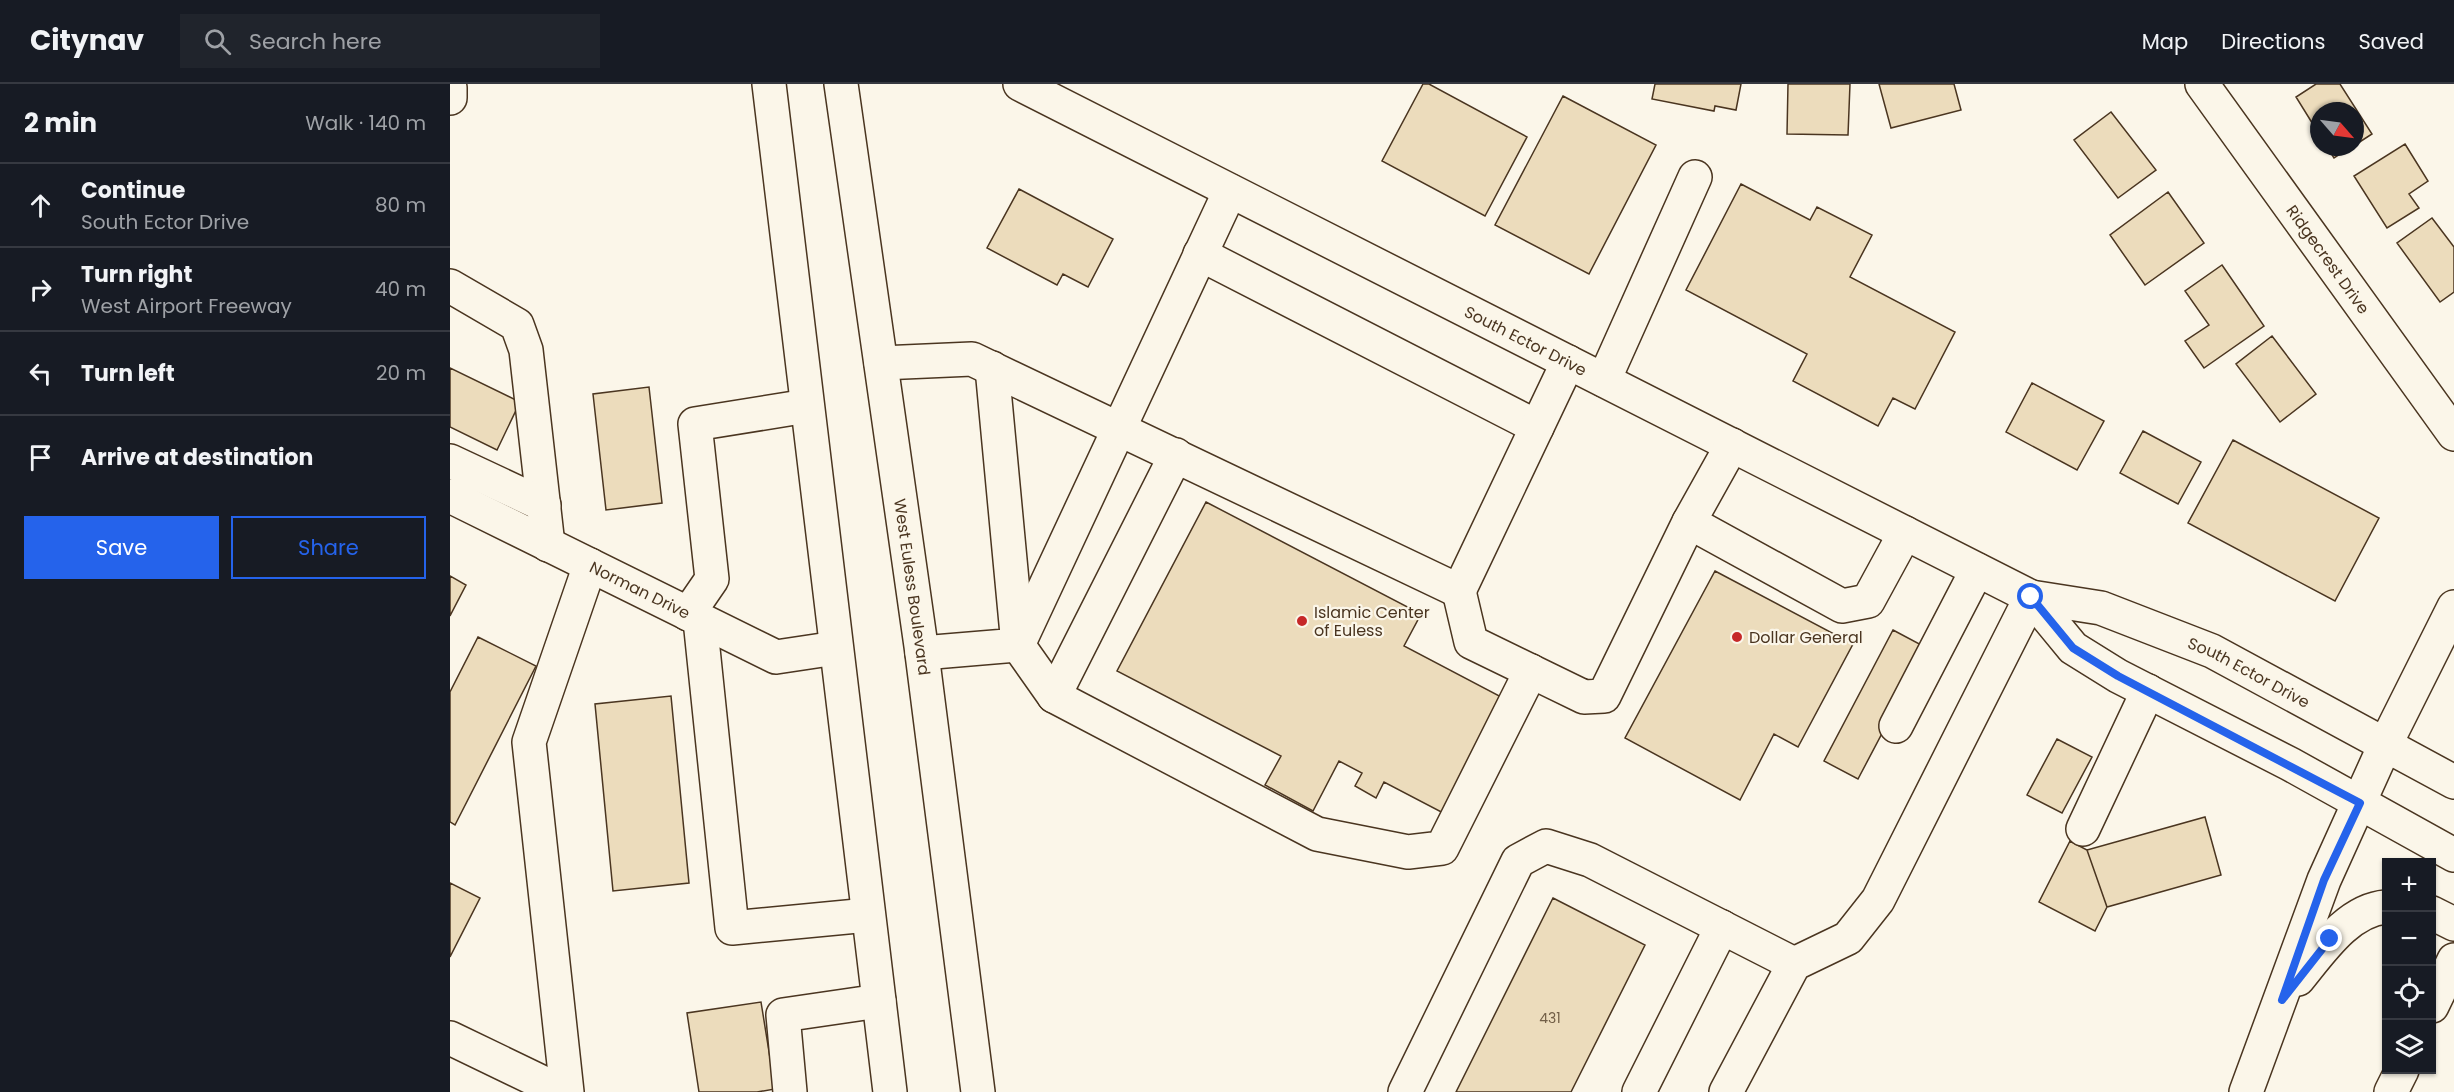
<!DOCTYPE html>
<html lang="en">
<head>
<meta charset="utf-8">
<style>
	:root { --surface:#171b24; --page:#20242c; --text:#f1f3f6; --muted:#9ea1a6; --line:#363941; --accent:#2563eb }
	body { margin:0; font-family:Poppins,sans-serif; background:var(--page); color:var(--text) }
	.controls { position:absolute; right:18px; bottom:18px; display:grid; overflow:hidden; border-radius:0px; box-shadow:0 2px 4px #0004 }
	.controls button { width:54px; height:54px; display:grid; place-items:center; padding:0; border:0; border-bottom:2px solid var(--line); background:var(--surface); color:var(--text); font:30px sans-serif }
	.compass { position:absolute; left:1860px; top:18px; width:54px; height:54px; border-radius:50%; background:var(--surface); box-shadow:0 2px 4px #0004; rotate:118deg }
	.stop { position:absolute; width:18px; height:18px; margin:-14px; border:4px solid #2563eb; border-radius:50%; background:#fff }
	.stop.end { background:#2563eb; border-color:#fff; box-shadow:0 2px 6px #0008 }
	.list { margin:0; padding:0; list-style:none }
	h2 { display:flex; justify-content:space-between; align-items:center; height:78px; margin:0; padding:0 24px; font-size:26px }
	h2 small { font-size:20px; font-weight:400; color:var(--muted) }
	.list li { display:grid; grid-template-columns:39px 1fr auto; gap:18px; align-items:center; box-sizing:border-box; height:84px; padding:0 24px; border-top:2px solid var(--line) }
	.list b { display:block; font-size:22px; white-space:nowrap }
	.list p { margin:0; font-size:20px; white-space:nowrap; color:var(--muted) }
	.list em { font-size:20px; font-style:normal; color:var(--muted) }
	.actions { display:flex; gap:12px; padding:18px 24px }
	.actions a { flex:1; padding:14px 0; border:2px solid var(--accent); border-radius:0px; text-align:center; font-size:21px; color:var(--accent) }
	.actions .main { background:var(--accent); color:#fff }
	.icon { flex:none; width:33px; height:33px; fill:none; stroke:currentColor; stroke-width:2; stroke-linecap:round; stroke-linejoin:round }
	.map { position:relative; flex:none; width:2004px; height:1008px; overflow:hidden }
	header { display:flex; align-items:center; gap:36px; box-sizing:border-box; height:84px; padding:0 30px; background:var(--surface); border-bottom:2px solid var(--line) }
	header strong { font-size:28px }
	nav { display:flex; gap:33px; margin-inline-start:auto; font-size:21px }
	.search { width:420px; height:54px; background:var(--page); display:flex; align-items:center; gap:15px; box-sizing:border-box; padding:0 21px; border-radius:0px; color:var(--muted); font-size:22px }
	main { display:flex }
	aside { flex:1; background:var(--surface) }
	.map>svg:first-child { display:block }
	.building { fill:#ecdcbc; stroke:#4a3520; stroke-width:1.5 }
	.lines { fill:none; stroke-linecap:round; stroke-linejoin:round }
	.minor-casing { stroke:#4a3520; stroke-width:36 }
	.major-casing { stroke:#4a3520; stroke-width:36 }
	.highway-casing { stroke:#4a3520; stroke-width:36 }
	.minor { stroke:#fbf6e9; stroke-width:33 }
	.major { stroke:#fbf6e9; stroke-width:33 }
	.highway { stroke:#fbf6e9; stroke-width:33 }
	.route { stroke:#2563eb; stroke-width:8 }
	.poi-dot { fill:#c62828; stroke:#fbf6e9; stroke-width:2 }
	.labels { text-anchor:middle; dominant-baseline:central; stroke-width:4.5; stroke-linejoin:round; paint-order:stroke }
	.number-label { font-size:14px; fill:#725f47 }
	.street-label { font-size:16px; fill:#4a3520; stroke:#fbf6e9 }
	.poi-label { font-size:16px; fill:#4a3520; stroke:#fbf6e9; text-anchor:start }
</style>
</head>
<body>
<header>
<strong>Citynav</strong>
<div class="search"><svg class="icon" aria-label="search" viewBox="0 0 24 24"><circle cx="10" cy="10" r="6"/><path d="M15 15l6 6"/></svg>Search here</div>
<nav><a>Map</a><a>Directions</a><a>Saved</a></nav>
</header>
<main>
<aside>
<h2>2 min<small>Walk · 140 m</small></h2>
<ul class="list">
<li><svg class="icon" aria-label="ahead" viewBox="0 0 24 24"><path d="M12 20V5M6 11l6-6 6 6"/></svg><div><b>Continue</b><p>South Ector Drive</p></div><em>80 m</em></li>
<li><svg class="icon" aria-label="right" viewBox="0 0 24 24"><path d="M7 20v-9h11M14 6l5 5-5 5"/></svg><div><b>Turn right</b><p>West Airport Freeway</p></div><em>40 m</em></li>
<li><svg class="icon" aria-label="left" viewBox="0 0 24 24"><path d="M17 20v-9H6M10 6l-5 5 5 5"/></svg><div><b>Turn left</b></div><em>20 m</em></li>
<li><svg class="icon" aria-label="arrive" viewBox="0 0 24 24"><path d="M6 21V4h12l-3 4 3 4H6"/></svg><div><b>Arrive at destination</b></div></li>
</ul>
<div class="actions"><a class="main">Save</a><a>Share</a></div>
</aside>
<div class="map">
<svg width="2004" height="1008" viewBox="0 0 2004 1008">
	<rect width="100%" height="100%" fill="#fbf6e9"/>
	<path class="building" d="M973,0H979L1077,53L1035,132L932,77Z
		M1205,0H1291L1286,26L1265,22L1264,27L1202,15Z
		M1338,0H1400L1398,51L1337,50Z
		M1429,0H1504L1511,26L1441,44Z
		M1866,0H1890L1922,50L1905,61V27H1869V50L1846,13Z
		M1113,12L1206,61L1139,190L1045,141Z
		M1661,28L1706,86L1668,114L1624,56Z
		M1955,60L1978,97L1959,110L1969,124L1937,144L1904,92Z
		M1877,63H1901L1884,74Z
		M1291,100L1360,136L1367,123L1422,151L1400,193L1505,248L1465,325L1443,314L1428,342L1343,297L1357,270L1236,206Z
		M569,105L663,155L638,203L613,190L607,201L537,164Z
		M1718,108L1754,159L1695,201L1660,151Z
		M1982,134L2004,163V208L1990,218L1947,159Z
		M1772,181L1814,242L1754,284L1735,257L1759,241L1735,207Z
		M1822,252L1866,310L1830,338L1786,280Z
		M0,284L70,318L47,366L0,343Z
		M1582,299L1654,337L1627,386L1556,348Z
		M199,303L212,419L156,426L143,310Z
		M1693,347L1751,378L1728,420L1670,389Z
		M1783,356L1929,434L1885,517L1738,439Z
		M756,418L971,530L954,562L1057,616L997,731L934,698L926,714L905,702L912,689L889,677L863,727L815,701L831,672L667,587Z
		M1265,487L1403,560L1348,663L1324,650L1290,716L1175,654Z
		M0,492L16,501L0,532Z
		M1443,546L1477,564L1408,695L1374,677Z
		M28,553L86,582L5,741L0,738V608Z
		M221,612L239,799L163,807L145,620Z
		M1607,655L1642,673L1612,729L1577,711Z
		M1755,733L1771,791L1657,823L1637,766Z
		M1620,757L1637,766L1657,823L1645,847L1589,818Z
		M0,799L30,814L0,873Z
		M1103,814L1195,861L1121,1008H1006Z
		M311,918L325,1005L307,1008H249L237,929Z"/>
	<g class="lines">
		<defs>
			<g id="minor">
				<path id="s1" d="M570,0L1581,513L1651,524L1762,567L2004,698"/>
				<path id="s2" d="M1752,0L2004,350"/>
				<path d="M0,4V14"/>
				<path d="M780,107L568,561L604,612L867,750L958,768L992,764L1081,587"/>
				<path d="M750,170L1087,343"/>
				<path d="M0,202L67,241L76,266L98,461"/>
				<path d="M431,279L522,275L1009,507L1118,278"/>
				<path d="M1154,296L1245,93"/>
				<path d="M1282,361L1239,438L1392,522L1418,517L1455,449"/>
				<path d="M0,377L94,421"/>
				<path id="s3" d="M0,412L326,573L386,564"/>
				<path d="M1009,507L1021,558L1134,613L1154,612L1239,438"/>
				<path d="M1581,513L1623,564L1668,592L1840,680L2004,771"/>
				<path d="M238,530L262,495L245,340L357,322"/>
				<path d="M250,536L282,844L418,831"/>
				<path d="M472,569L568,561L542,284"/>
				<path d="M604,612L726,371"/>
				<path d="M1446,642L1527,486"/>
				<path d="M1633,745L1698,607"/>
				<path d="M0,954L112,1008"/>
				<path d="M117,1008L79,658L140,481"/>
				<path d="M340,1008L333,931L429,917"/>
				<path d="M955,1008L1068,777L1096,762L1140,776L1344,880"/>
				<path d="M1189,1008L1272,843"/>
				<path d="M1276,1008L1344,880L1398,854L1428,816L1581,513"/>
			</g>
			<g id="major">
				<path d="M319,0L440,1008"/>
				<path id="s4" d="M391,0L471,562L528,1008"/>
				<path d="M1982,829L2004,840"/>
				<path d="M1848,895C1871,867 1898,826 1936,823"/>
				<path d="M1796,1008L1874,796L1935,661L2004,523"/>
			</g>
			<path id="highway" d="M1982,922L2004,876
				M1941,1008L1952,986"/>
		</defs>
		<use href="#minor" class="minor-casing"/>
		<use href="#major" class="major-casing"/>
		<use href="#highway" class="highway-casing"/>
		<use href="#minor" class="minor"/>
		<use href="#major" class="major"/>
		<use href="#highway" class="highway"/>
	</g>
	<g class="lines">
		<path class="route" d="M1581,513L1623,564L1668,592L1910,719L1874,796L1832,916L1880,855"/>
	</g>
	<g class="poi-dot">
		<circle cx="852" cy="537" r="6"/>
		<circle cx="1287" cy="553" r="6"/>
	</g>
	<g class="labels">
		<g class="number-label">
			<text x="1100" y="934">431</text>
		</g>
		<g class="street-label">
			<text stroke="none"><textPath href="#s2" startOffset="216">Ridgecrest Drive</textPath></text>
			<text stroke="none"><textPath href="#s1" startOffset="567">South Ector Drive</textPath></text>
			<text stroke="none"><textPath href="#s4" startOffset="508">West Euless Boulevard</textPath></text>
			<text stroke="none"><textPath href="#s3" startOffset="212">Norman Drive</textPath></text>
			<text stroke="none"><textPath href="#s1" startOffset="1366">South Ector Drive</textPath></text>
		</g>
		<g class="poi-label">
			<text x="864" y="528">Islamic Center<tspan x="864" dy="18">of Euless</tspan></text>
			<text x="1299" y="553">Dollar General</text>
		</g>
	</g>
</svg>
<div class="controls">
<button>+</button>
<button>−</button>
<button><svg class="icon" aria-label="locate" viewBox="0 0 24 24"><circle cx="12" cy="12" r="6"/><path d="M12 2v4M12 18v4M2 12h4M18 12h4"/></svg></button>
<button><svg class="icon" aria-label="layers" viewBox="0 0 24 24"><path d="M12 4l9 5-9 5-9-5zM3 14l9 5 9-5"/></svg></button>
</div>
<svg class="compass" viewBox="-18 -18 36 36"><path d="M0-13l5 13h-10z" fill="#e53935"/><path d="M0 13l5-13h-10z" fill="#9ea1a6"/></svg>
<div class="stop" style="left:1581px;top:513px"></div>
<div class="stop end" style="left:1880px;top:855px"></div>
</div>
</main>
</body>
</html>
